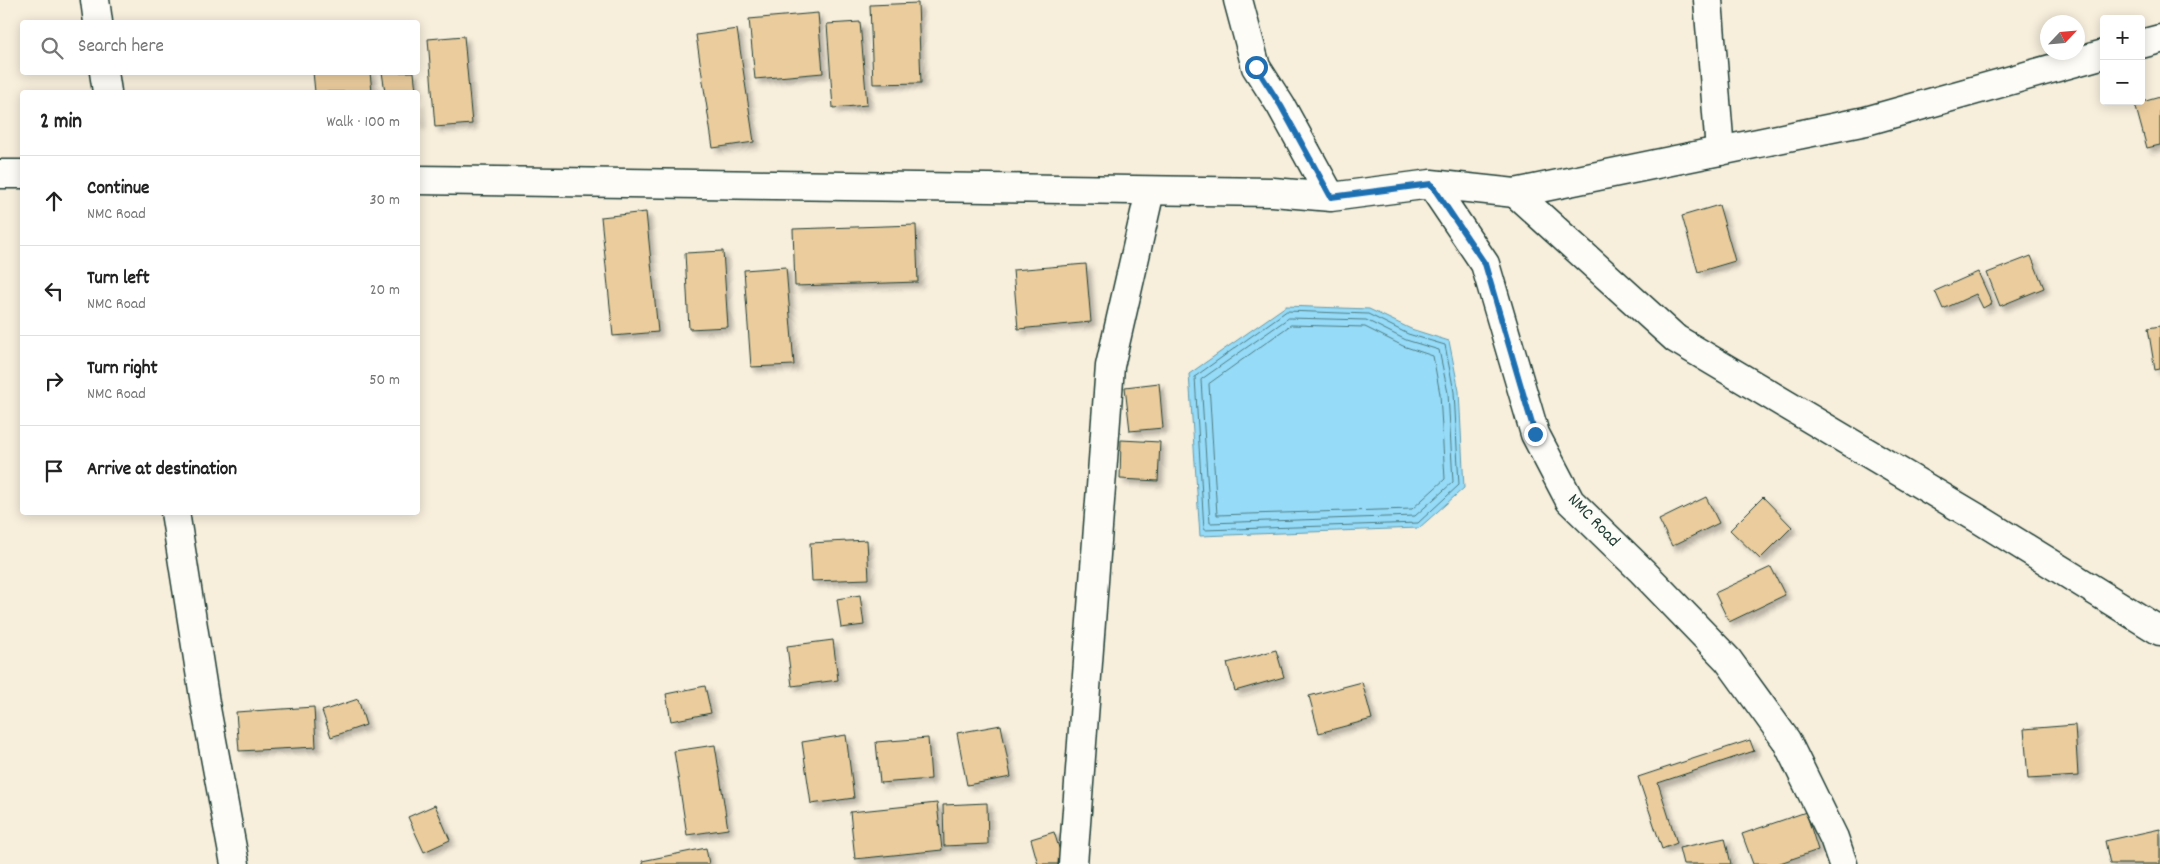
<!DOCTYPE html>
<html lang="en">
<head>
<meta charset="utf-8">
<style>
	:root { --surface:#fff; --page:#f6f6f6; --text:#222; --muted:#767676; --line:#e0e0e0 }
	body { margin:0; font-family:Dekko,sans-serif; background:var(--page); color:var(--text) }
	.controls { position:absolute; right:15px; top:15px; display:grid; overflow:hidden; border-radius:5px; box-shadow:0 2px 12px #0003 }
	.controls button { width:45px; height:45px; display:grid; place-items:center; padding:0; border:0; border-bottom:1px solid var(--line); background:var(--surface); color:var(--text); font:25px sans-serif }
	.compass { position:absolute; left:2040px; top:15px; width:45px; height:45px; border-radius:50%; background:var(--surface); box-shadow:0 2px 12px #0003; rotate:64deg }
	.stop { position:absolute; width:15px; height:15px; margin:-11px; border:4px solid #1f6fb2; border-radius:50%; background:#fff }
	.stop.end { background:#1f6fb2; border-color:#fff; box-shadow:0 1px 5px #0008 }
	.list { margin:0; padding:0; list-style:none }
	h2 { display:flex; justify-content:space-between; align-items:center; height:65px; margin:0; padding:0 20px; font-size:21px }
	h2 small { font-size:16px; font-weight:400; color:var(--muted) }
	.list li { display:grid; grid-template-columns:32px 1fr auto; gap:15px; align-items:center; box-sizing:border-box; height:90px; padding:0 20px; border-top:1px solid var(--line) }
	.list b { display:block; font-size:19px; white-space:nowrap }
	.list p { margin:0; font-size:16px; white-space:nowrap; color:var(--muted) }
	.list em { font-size:16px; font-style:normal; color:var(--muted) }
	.icon { flex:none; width:28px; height:28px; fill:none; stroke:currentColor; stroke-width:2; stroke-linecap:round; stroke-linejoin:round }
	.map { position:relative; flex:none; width:2160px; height:864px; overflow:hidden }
	.search { position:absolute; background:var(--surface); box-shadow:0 2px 12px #0003; left:20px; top:20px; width:400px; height:55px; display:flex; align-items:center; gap:12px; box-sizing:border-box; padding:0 18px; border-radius:5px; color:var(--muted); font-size:19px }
	.panel { position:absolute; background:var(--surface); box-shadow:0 2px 12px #0003; left:20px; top:90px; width:400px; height:425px; border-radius:5px }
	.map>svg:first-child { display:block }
	.water { fill:#96dbf8; stroke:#669caa }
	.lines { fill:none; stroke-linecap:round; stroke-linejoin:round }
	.shore { stroke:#4f7c82; stroke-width:1 }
	.building { fill:#eacc9d; stroke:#1f3d34; filter:url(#shadow) }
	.minor-casing { stroke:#1f3d34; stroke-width:31 }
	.tertiary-casing { stroke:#1f3d34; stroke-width:31 }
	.minor { stroke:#fdfcf7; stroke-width:28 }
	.tertiary { stroke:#fdfcf7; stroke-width:28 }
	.route { stroke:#1f6fb2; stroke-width:6 }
	.labels { text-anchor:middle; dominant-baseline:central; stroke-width:4; stroke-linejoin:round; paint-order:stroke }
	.street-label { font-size:18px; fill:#1f3d34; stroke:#fdfcf7 }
</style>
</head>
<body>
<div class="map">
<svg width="2160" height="864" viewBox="0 0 2160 864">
	<defs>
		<filter id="shadow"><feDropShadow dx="4.5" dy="4.5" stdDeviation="2.5" flood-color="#0004"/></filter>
	</defs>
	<rect width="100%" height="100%" fill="#f7eedc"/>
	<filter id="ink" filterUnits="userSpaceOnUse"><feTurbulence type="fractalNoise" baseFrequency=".02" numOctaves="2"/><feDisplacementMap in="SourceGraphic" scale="10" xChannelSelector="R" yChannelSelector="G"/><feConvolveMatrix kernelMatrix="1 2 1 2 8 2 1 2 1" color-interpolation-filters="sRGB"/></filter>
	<g filter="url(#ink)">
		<path class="water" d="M1286,306L1369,309L1411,329L1449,341L1459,391L1464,488L1419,528L1200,536L1189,374Z"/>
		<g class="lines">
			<path class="shore" d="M1287,311L1368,314L1408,334L1445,345L1454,392L1459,485L1418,523L1204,530L1195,377Z
				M1289,318L1366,320L1406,340L1439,350L1448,393L1453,482L1415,516L1210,523L1201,380Z
				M1291,325L1365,327L1403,346L1433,356L1440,394L1445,479L1412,509L1217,515L1209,384Z"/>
		</g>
		<path class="building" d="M918,3L921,83L873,84L870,5Z
			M818,13L823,73L755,79L749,19Z
			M860,22L867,105L833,108L827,24Z
			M737,29L754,142L713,148L696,35Z
			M464,36L472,124L435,127L428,39Z
			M313,72H370L372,92H315Z
			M382,72H414L416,92H385Z
			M2160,97V145L2147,148L2135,104Z
			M418,101L420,124L418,125Z
			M1719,205L1735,261L1698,272L1682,216Z
			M646,212L658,332L613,336L601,217Z
			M916,225L918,282L795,286L793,229Z
			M723,251L728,327L689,329L685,253Z
			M2031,256L2044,288L2000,306L1987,273Z
			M1086,264L1091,322L1018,329L1013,270Z
			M786,267L794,365L751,367L744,270Z
			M1978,272L1992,303L1983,308L1976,294L1943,309L1935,291Z
			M2160,326V369L2155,370L2148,328Z
			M1159,383L1163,428L1130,431L1125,387Z
			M1121,440L1160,442L1158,481L1120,479Z
			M1706,497L1719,523L1672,546L1659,520Z
			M1763,497L1792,527L1760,559L1730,530Z
			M867,540L869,579L812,581L810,543Z
			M1771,567L1785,595L1729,622L1715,593Z
			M860,595L864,625L841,628L837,599Z
			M833,640L838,680L792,686L787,646Z
			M1276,650L1284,677L1235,691L1227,663Z
			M1362,682L1372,719L1319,733L1309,696Z
			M705,686L711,713L671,721L666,694Z
			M358,699L366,725L331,737L322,711Z
			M314,707L316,747L239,751L236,712Z
			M1001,725L1011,777L967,785L957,733Z
			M2075,725L2078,776L2028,779L2024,729Z
			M846,735L854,798L811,804L802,742Z
			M928,738L931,779L880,783L876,742Z
			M1750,740L1754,751L1658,783L1677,843L1662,849L1638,777Z
			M715,745L728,829L687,835L674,751Z
			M937,803L942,850L855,859L850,812Z
			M987,803L988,844L944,846L943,805Z
			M435,805L450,840L424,852L408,817Z
			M1806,812L1818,850L1777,864H1753L1742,834Z
			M2160,829V864H2110L2105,841Z
			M1054,832L1064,864H1038L1031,839Z
			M1725,838L1731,864H1683L1679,848Z
			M706,848L709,864H643L642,861Z"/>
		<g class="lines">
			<defs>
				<path id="minor" d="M95,0L98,22
					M1708,0L1720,151
					M104,72L107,92
					M1515,193L1676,339L1979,519L2160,631
					M175,512L205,703L235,864
					M1073,864L1110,366L1150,191"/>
				<path id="tertiary" d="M1238,0L1256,67L1281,106L1331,197L1431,184L1485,264L1535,434L1570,501L1642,571L1728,660L1786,740L1834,838L1843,864
					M2141,44L2160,39
					M0,174H22
					M418,180L1273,192L1331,197
					M1431,184L1515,193L1866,121L2104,54"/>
			</defs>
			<use href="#minor" class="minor-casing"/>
			<use href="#tertiary" class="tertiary-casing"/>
			<use href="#minor" class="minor"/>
			<use href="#tertiary" class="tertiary"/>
		</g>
	</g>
	<g class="lines" filter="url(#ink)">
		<path class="route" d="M1256,67L1281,106L1331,197L1431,184L1485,264L1535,434"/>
	</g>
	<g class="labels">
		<g class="street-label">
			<text transform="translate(1593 521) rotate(46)">NMC Road</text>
		</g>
	</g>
</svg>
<div class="controls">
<button>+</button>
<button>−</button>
</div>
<svg class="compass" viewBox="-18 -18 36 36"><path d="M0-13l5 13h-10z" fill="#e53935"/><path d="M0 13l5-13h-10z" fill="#767676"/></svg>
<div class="stop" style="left:1256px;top:67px"></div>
<div class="stop end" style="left:1535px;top:434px"></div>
<div class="search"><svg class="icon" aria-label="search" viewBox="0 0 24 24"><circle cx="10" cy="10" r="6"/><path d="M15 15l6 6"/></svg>Search here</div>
<section class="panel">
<h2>2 min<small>Walk · 100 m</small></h2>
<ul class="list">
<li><svg class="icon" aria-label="ahead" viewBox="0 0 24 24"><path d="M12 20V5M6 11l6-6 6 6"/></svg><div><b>Continue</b><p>NMC Road</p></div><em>30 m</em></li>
<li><svg class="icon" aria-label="left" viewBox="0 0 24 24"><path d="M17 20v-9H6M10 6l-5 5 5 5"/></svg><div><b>Turn left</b><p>NMC Road</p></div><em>20 m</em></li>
<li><svg class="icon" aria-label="right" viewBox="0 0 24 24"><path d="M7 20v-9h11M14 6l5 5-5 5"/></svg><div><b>Turn right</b><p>NMC Road</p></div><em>50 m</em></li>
<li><svg class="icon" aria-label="arrive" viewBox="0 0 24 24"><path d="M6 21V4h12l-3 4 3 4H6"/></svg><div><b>Arrive at destination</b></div></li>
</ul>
</section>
</div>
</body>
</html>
